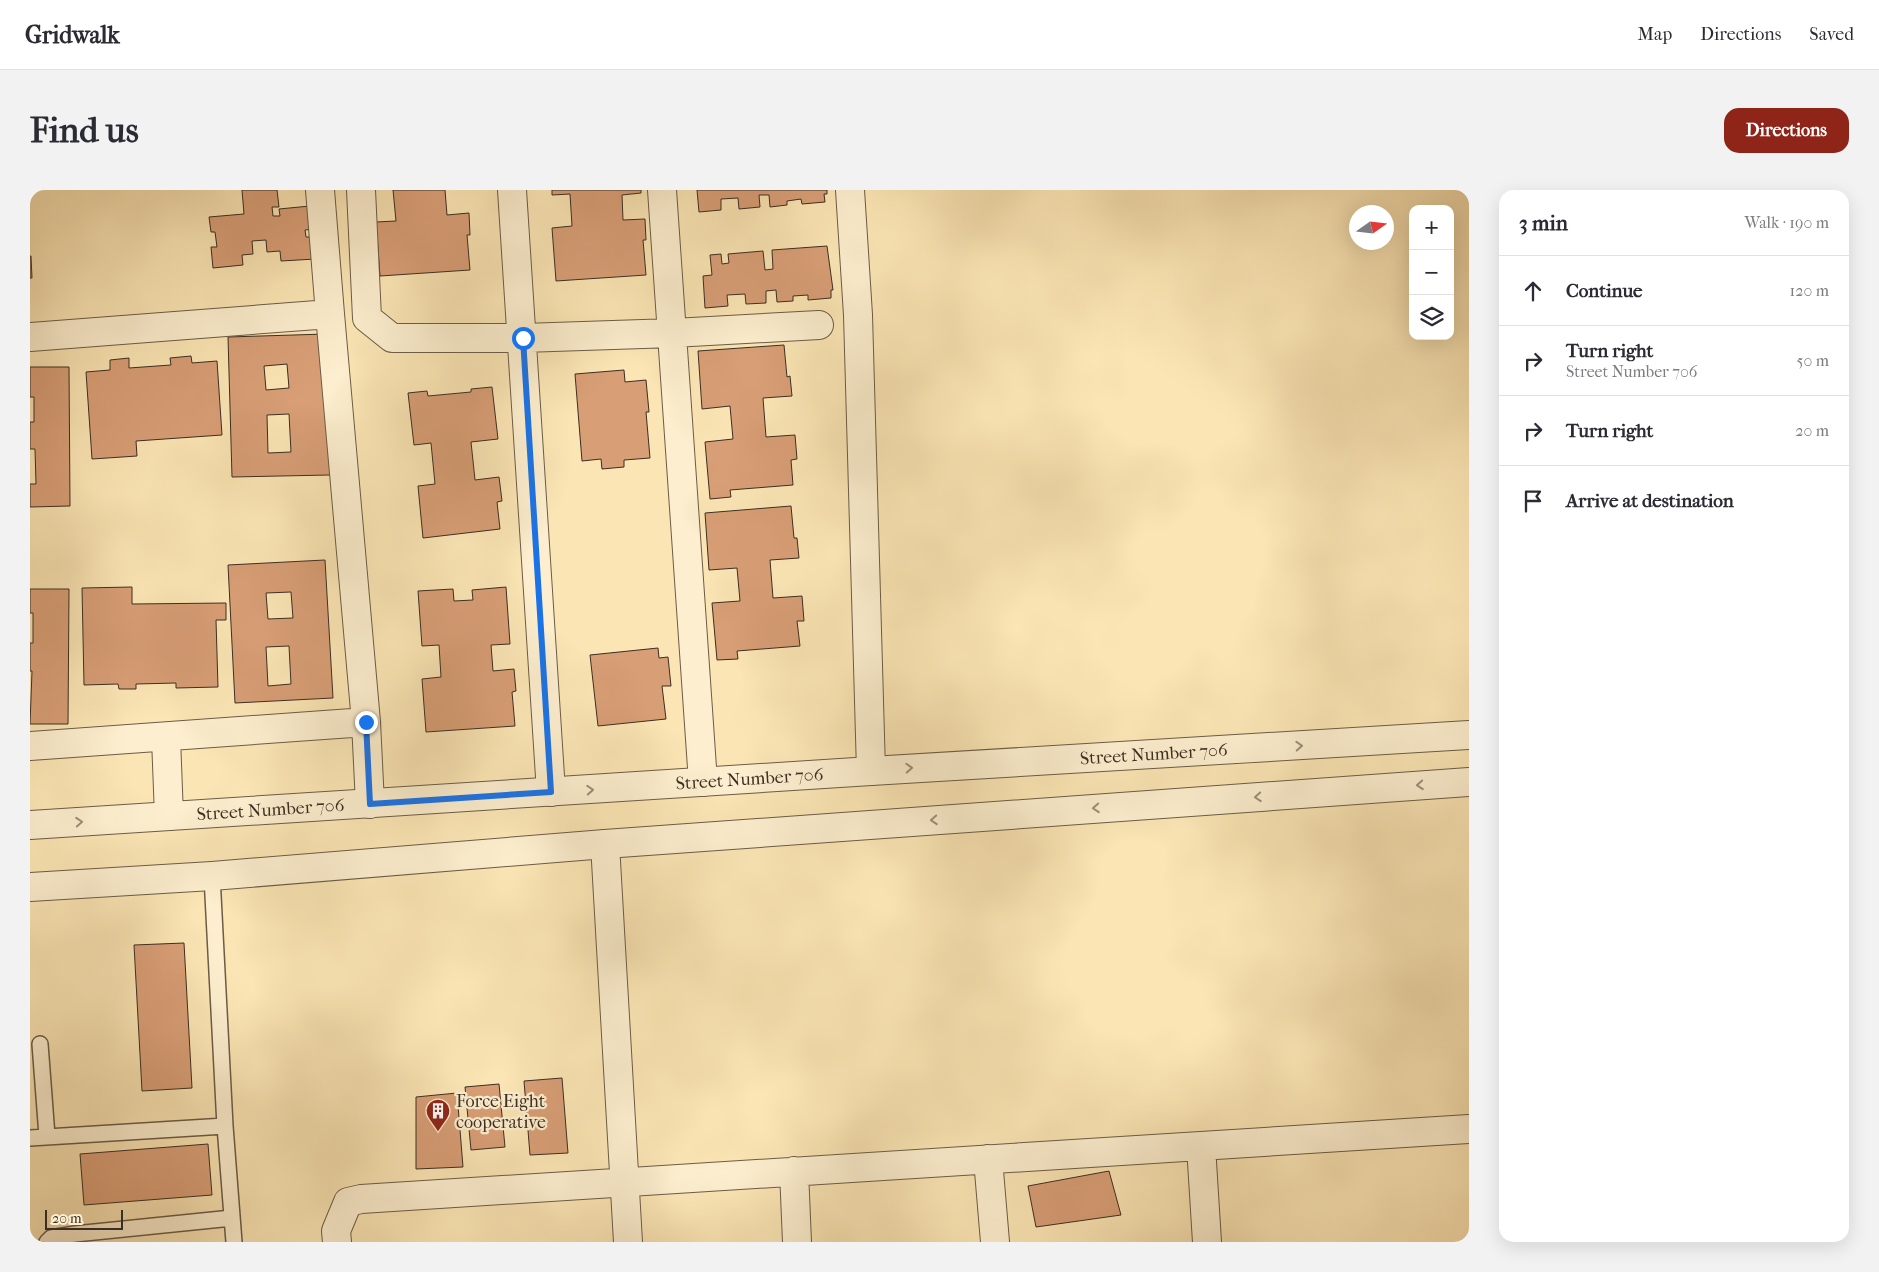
<!DOCTYPE html>
<html lang="en">
<head>
<meta charset="utf-8">
<style>
	:root { --surface:#fff; --page:#f2f2f3; --text:#2b2b33; --muted:#7c7c81; --line:#e1e1e2; --accent:#8f2418 }
	body { margin:0; font-family:"IM FELL French Canon",serif; background:var(--page); color:var(--text) }
	.controls { position:absolute; right:15px; top:15px; display:grid; overflow:hidden; border-radius:10px; box-shadow:0 5px 20px #0002 }
	.controls button { width:45px; height:45px; display:grid; place-items:center; padding:0; border:0; border-bottom:1px solid var(--line); background:var(--surface); color:var(--text); font:25px sans-serif }
	.compass { position:absolute; left:1319px; top:15px; width:45px; height:45px; border-radius:50%; background:var(--surface); box-shadow:0 5px 20px #0002; rotate:76deg }
	.scale { position:absolute; left:15px; bottom:12px; width:78px; box-sizing:border-box; padding-left:5px; border:2px solid #3b2e23; border-top:0; font-size:14px; line-height:18px; white-space:nowrap; color:#3b2e23; -webkit-text-stroke:4px #fceece; paint-order:stroke }
	.stop { position:absolute; width:15px; height:15px; margin:-11px; border:4px solid #1a73e8; border-radius:50%; background:#fff }
	.stop.end { background:#1a73e8; border-color:#fff; box-shadow:0 1px 5px #0008 }
	.list { margin:0; padding:0; list-style:none }
	h2 { display:flex; justify-content:space-between; align-items:center; height:65px; margin:0; padding:0 20px; font-size:21px }
	h2 small { font-size:16px; font-weight:400; color:var(--muted) }
	.list li { display:grid; grid-template-columns:32px 1fr auto; gap:15px; align-items:center; box-sizing:border-box; height:70px; padding:0 20px; border-top:1px solid var(--line) }
	.list b { display:block; font-size:19px; white-space:nowrap }
	.list p { margin:0; font-size:16px; white-space:nowrap; color:var(--muted) }
	.list em { font-size:16px; font-style:normal; color:var(--muted) }
	.icon { flex:none; width:28px; height:28px; fill:none; stroke:currentColor; stroke-width:2; stroke-linecap:round; stroke-linejoin:round }
	.map { position:relative; flex:none; width:1439px; height:1052px; overflow:hidden; border-radius:15px }
	header { display:flex; align-items:center; gap:30px; box-sizing:border-box; height:70px; padding:0 25px; background:var(--surface); border-bottom:1px solid var(--line) }
	header strong { font-size:24px }
	nav { display:flex; gap:28px; margin-inline-start:auto; font-size:18px }
	.intro { display:flex; align-items:center; justify-content:space-between; box-sizing:border-box; height:120px; padding:0 30px }
	h1 { margin:0; font-size:35px }
	.button { padding:12px 22px; border-radius:15px; background:var(--accent); color:#fff; font-size:18px; font-weight:700 }
	main { display:flex; gap:30px; padding:0 30px }
	aside { flex:1; background:var(--surface); border-radius:15px; box-shadow:0 5px 20px #0002 }
	.map>svg:first-child { display:block }
	.building { fill:#d89e76; stroke:#3b2e23; fill-rule:evenodd }
	.lines { fill:none; stroke-linecap:round; stroke-linejoin:round }
	.service-casing { stroke:#6b5c47; stroke-width:18 }
	.minor-casing { stroke:#6b5c47; stroke-width:30 }
	.tertiary-casing { stroke:#6b5c47; stroke-width:30 }
	.service { stroke:#fceece; stroke-width:15 }
	.minor { stroke:#fceece; stroke-width:28 }
	.tertiary { stroke:#fceece; stroke-width:28 }
	.oneway { stroke:#9c8e78 }
	.route { stroke:#1a73e8; stroke-width:6 }
	.labels { text-anchor:middle; dominant-baseline:central; stroke-width:4.5; stroke-linejoin:round; paint-order:stroke }
	.street-label { font-size:18px; fill:#3b2e23; stroke:#fceece }
	.poi-label { font-size:18px; fill:#3b2e23; stroke:#fceece; text-anchor:start }
</style>
</head>
<body>
<header>
<strong>Gridwalk</strong>
<nav><a>Map</a><a>Directions</a><a>Saved</a></nav>
</header>
<div class="intro"><h1>Find us</h1><a class="button">Directions</a></div>
<main>
<div class="map">
<svg width="1439" height="1052" viewBox="0 0 1439 1052">
	<rect width="100%" height="100%" fill="#fbe5b4"/>
	<filter id="stains"><feTurbulence type="fractalNoise" baseFrequency=".004" numOctaves="4"/><feColorMatrix values="0 0 0 0 .2 0 0 0 0 .09 0 0 0 0 .02 0 0 0 .5 -.17"/></filter>
	<radialGradient id="worn" r=".72"><stop offset=".6" stop-color="#630" stop-opacity="0"/><stop offset="1" stop-color="#630" stop-opacity=".3"/></radialGradient>
	<path class="building" d="M212,0H247L249,17H242L243,26H250L249,19L280,16L283,39L275,40L276,47H283L285,69L251,71L250,61L237,62L236,50L222,51L223,64L212,65L213,75L183,78L181,57H187L185,42H181L179,27L214,24Z
		M363,0H415L417,25L439,23L440,45H437L440,80L350,86L346,32L366,31Z
		M522,0H611V3L592,5L593,30L615,29L616,50H613L616,85L526,91L522,38L542,36L540,4L522,5Z
		M667,0H797V4H794L795,12L772,14L771,9L757,11V15L740,17L739,5H729L730,17L709,19L708,8L691,9V20L669,22Z
		M797,56L803,100H801V108L778,110V105L763,106V111L747,112L746,100L736,101V113L716,114L715,104L697,105L698,116L675,118L673,86L682,85L680,65L691,64L692,74L699,73L698,64L733,61L735,80L743,79L742,60Z
		M0,66H1L2,88H0Z
		M296,144L300,285L202,287L198,147ZM257,174L259,198L236,200L234,176ZM259,224L261,262L238,263L237,225Z
		M754,155L757,187L760,186L762,206L733,208L736,247L765,245L767,269L761,270L763,295L700,300L701,307L680,309L675,252L703,249L700,216L672,219L668,161Z
		M161,166L162,173L187,171L192,245L106,251L107,266L62,269L56,182L80,180V170L99,168V178L141,175L140,168Z
		M0,177H39L40,316L0,317V294H6L5,259H0V232H4V207H0Z
		M594,180L595,192L616,190L619,222H616L620,268L594,270V277L572,279L571,269L552,271L545,184Z
		M462,197L468,249L441,252L445,290L469,287L472,311L467,312L470,339L393,348L388,296L405,294L401,253L384,255L378,203L397,201L398,206L441,202V199Z
		M761,316L764,348H767L769,368L740,370L743,408L772,406L774,431H767L770,456L707,461L708,469L687,470L682,413L710,411L707,378L679,380L675,323Z
		M295,370L303,508L205,513L198,375ZM261,402L263,428L238,429L236,403ZM259,456L261,494L238,496L236,457Z
		M102,397V414L196,413V430H186L188,497L146,498V493L106,494V499H89L88,494L54,495L52,398Z
		M476,397L480,454L461,455L463,481L484,479L486,501L482,502L485,536L396,542L392,489L411,487L409,455L392,456L388,401L423,399L424,411L443,410L442,400Z
		M0,399H39L38,534H0L2,481H0V453H3V423H0Z
		M628,458L629,468L638,467L641,496H632L636,529L568,536L560,465Z
		M154,753L162,898L112,901L104,755Z
		M532,888L538,963L500,965L494,891Z
		M469,894L475,957L441,960L435,897Z
		M427,903L433,977L386,979V907Z
		M178,954L182,1005L54,1015L50,964Z
		M1079,981L1091,1025L1006,1037L998,996Z"/>
	<g class="lines">
		<defs>
			<path id="service" d="M10,854L17,946
				M195,936L204,1052
				M0,948L195,936L182,686
				M17,1052L21,1048L45,1044L202,1028"/>
			<path id="minor" d="M331,0L337,128L362,148H493L643,143L789,135
				M482,0L521,602
				M632,0L673,592
				M820,0L828,125L841,581
				M300,124L336,532L340,614
				M0,147L300,124L290,0
				M136,548L139,626
				M0,556L336,532
				M575,654L598,1052
				M1171,956L1177,1052
				M958,969L965,1052
				M764,981L767,1052
				M307,1052L306,1041L318,1012L331,1009L1439,939"/>
			<g id="tertiary">
				<path id="s1" d="M0,635L841,581L1439,545"/>
				<path d="M0,697L182,686L575,654L1439,592"/>
			</g>
		</defs>
		<use href="#service" class="service-casing"/>
		<use href="#minor" class="minor-casing"/>
		<use href="#tertiary" class="tertiary-casing"/>
		<use href="#service" class="service"/>
		<use href="#minor" class="minor"/>
		<use href="#tertiary" class="tertiary"/>
	</g>
	<defs><path id="oneway-chevron" d="M-2-3.5L2.5 0L-2 3.5" fill="none" stroke-width="1.6" stroke-linecap="round" stroke-linejoin="round" transform="scale(1.25)"/></defs>
	<g class="oneway">
		<use href="#oneway-chevron" transform="translate(1269 556) rotate(-3)"/>
		<use href="#oneway-chevron" transform="translate(879 578) rotate(-3)"/>
		<use href="#oneway-chevron" transform="translate(1390 595) rotate(176)"/>
		<use href="#oneway-chevron" transform="translate(560 600) rotate(-4)"/>
		<use href="#oneway-chevron" transform="translate(1228 607) rotate(176)"/>
		<use href="#oneway-chevron" transform="translate(1066 618) rotate(176)"/>
		<use href="#oneway-chevron" transform="translate(904 630) rotate(176)"/>
		<use href="#oneway-chevron" transform="translate(49 632) rotate(-4)"/>
	</g>
	<g class="lines">
		<path class="route" d="M336,532L340,614L521,602L493,148"/>
	</g>
	<defs>
		<symbol id="building-pin" viewBox="-11 -11 22 30"><path d="M0 17L-7.5 6A9.5 9.5 0 1 1 7.5 6Z" fill="#8f2418" stroke="#fceece"/><path d="M-4-6H4V6H1V3H-1V6H-4ZM-2.5-4.3h1.7v1.8h-1.7ZM.8-4.3h1.7v1.8H.8ZM-2.5-1h1.7V.8h-1.7ZM.8-1h1.7V.8H.8Z" fill="#fff"/></symbol>
	</defs>
	<g fill-rule="evenodd">
		<use href="#building-pin" x="394" y="907" width="28" height="38"/>
	</g>
	<g class="labels">
		<g class="street-label">
			<text stroke="none"><textPath href="#s1" startOffset="1126">Street Number 706</textPath></text>
			<text stroke="none"><textPath href="#s1" startOffset="721">Street Number 706</textPath></text>
			<text stroke="none"><textPath href="#s1" startOffset="241">Street Number 706</textPath></text>
		</g>
		<g class="poi-label">
			<text x="426" y="911">Force Eight<tspan x="426" dy="21">cooperative</tspan></text>
		</g>
	</g>
	<rect width="100%" height="100%" filter="url(#stains)"/>
	<rect width="100%" height="100%" fill="url(#worn)"/>
</svg>
<div class="controls">
<button>+</button>
<button>−</button>
<button><svg class="icon" aria-label="layers" viewBox="0 0 24 24"><path d="M12 4l9 5-9 5-9-5zM3 14l9 5 9-5"/></svg></button>
</div>
<svg class="compass" viewBox="-18 -18 36 36"><path d="M0-13l5 13h-10z" fill="#e53935"/><path d="M0 13l5-13h-10z" fill="#7c7c81"/></svg>
<div class="scale">20 m</div>
<div class="stop" style="left:493px;top:148px"></div>
<div class="stop end" style="left:336px;top:532px"></div>
</div>
<aside>
<h2>3 min<small>Walk · 190 m</small></h2>
<ul class="list">
<li><svg class="icon" aria-label="ahead" viewBox="0 0 24 24"><path d="M12 20V5M6 11l6-6 6 6"/></svg><div><b>Continue</b></div><em>120 m</em></li>
<li><svg class="icon" aria-label="right" viewBox="0 0 24 24"><path d="M7 20v-9h11M14 6l5 5-5 5"/></svg><div><b>Turn right</b><p>Street Number 706</p></div><em>50 m</em></li>
<li><svg class="icon" aria-label="right" viewBox="0 0 24 24"><path d="M7 20v-9h11M14 6l5 5-5 5"/></svg><div><b>Turn right</b></div><em>20 m</em></li>
<li><svg class="icon" aria-label="arrive" viewBox="0 0 24 24"><path d="M6 21V4h12l-3 4 3 4H6"/></svg><div><b>Arrive at destination</b></div></li>
</ul>
</aside>
</main>
</body>
</html>
